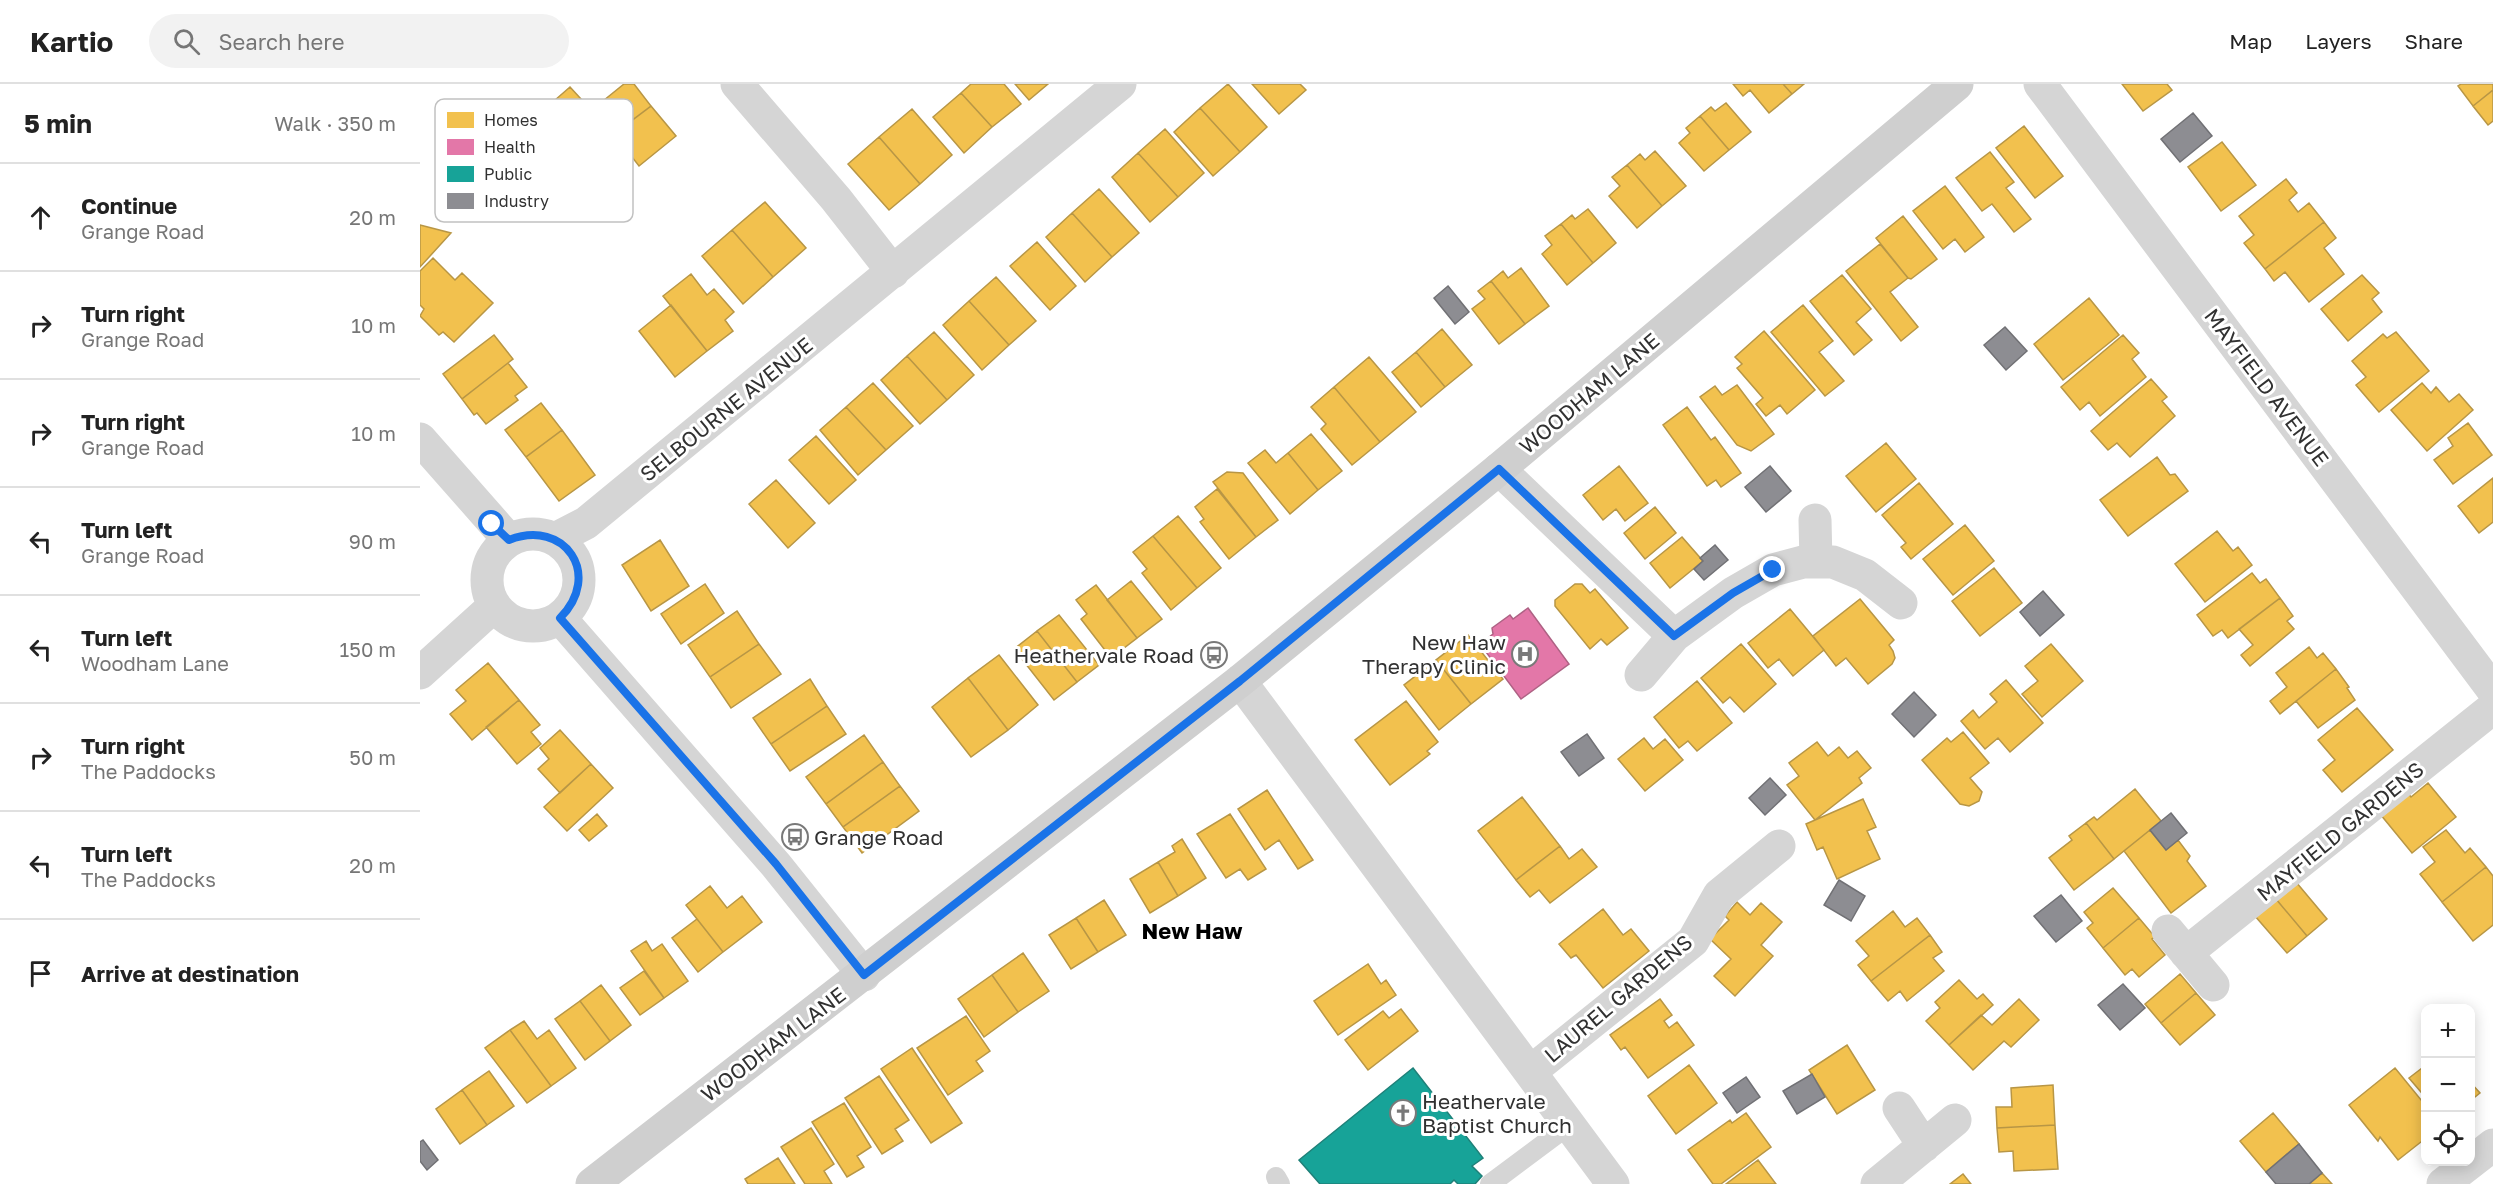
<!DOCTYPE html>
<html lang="en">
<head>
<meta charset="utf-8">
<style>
	:root { --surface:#fff; --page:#f2f2f2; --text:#222; --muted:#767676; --line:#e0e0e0 }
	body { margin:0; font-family:"Golos Text",sans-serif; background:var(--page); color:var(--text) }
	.controls { position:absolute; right:18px; bottom:18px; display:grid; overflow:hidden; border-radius:12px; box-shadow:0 3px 15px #0003 }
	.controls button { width:54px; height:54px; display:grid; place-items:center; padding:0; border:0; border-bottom:2px solid var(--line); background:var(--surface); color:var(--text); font:30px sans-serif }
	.stop { position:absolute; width:18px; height:18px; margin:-14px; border:4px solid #1a73e8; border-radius:50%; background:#fff }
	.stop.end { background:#1a73e8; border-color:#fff; box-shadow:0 2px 6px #0008 }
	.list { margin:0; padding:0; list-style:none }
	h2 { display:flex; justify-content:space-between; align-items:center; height:78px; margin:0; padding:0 24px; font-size:26px }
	h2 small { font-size:20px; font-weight:400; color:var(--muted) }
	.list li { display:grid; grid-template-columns:39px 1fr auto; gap:18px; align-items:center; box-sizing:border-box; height:108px; padding:0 24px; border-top:2px solid var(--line) }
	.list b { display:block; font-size:22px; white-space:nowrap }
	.list p { margin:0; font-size:20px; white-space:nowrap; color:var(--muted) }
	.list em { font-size:20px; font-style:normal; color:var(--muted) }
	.icon { flex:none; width:33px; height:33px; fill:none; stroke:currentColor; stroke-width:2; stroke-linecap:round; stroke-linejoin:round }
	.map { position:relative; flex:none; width:2073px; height:1100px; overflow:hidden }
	header { display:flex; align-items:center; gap:36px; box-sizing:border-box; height:84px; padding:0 30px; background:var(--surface); border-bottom:2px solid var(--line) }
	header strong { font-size:28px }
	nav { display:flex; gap:33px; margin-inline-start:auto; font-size:21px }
	.search { width:420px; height:54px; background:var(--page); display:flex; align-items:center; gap:15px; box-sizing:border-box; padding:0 21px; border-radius:33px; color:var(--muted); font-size:22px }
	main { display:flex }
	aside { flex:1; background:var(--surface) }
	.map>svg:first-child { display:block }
	.homes { fill:#f2c14e; stroke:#b89645; stroke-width:1.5 }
	.health { fill:#e377a8; stroke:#ae6284; stroke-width:1.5 }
	.public { fill:#17a398; stroke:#1f8179; stroke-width:1.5 }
	.industry { fill:#8d8d92; stroke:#717175; stroke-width:1.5 }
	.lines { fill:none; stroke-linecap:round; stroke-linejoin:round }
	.service { stroke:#d5d5d5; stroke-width:20 }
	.minor { stroke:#d5d5d5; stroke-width:33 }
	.secondary { stroke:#cfcfcf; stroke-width:33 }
	.route { stroke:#1a73e8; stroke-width:8 }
	.labels { text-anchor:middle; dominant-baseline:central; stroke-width:6; stroke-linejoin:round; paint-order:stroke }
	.street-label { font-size:21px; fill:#313131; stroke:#fff }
	.poi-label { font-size:21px; fill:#313131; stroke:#fff; text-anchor:end }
	.neighbourhood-label { font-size:22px; font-weight:bold; fill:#000; stroke:#fff }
	.key { fill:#fff; stroke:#c1c1c1; stroke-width:1.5 }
	.key-label { font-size:16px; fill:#313131 }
</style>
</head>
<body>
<header>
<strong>Kartio</strong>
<div class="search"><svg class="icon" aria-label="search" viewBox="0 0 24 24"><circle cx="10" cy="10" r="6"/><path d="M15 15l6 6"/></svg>Search here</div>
<nav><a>Map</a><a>Layers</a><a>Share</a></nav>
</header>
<main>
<aside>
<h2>5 min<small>Walk · 350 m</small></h2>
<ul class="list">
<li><svg class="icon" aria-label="ahead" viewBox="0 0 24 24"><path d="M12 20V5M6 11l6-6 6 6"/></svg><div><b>Continue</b><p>Grange Road</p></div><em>20 m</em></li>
<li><svg class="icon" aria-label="right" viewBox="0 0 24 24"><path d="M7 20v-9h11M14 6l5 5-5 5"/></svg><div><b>Turn right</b><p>Grange Road</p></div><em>10 m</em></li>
<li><svg class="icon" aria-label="right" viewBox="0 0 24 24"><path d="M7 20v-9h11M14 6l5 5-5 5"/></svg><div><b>Turn right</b><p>Grange Road</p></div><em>10 m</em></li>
<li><svg class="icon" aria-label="left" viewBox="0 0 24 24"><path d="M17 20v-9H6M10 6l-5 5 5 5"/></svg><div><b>Turn left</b><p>Grange Road</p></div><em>90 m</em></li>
<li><svg class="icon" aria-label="left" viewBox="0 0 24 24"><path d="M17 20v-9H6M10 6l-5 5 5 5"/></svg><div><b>Turn left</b><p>Woodham Lane</p></div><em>150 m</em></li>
<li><svg class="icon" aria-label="right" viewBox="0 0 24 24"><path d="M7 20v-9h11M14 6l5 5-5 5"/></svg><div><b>Turn right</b><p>The Paddocks</p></div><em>50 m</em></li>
<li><svg class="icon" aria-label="left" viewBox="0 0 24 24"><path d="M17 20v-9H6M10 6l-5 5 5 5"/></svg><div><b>Turn left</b><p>The Paddocks</p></div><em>20 m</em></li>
<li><svg class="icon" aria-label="arrive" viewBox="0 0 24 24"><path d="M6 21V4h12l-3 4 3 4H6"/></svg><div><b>Arrive at destination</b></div></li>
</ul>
</aside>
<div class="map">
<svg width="2073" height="1100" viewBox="0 0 2073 1100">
	<rect width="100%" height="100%" fill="#fff"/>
	<path class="homes" d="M204,0H214L231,22L194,50L173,25Z
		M551,0H584L601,20L572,43L541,9Z
		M595,0H628L609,16Z
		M808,0L847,43L820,68L780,24Z
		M832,0H880L886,6L859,30Z
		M1313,0H1363L1372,10L1349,29L1330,6L1323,12Z
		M1363,0H1384L1372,10Z
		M1702,0H1747L1752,6L1723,27Z
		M2041,0H2073V6L2053,22L2038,2Z
		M150,3L172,27L149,48L127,23Z
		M2073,6V37L2068,41L2053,22Z
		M541,9L572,43L544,69L513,33Z
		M1306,19L1331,48L1309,66L1280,32L1291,23L1295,27Z
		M231,22L256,52L219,82L194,50Z
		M780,24L820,68L793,92L754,48Z
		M492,25L532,71L500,100L459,53Z
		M1280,32L1309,66L1284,87L1259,59L1270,49L1266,44Z
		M1604,42L1643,92L1615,114L1576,64Z
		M745,45L784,89L758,113L718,69Z
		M459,53L500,100L469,126L428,80Z
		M1802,58L1836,101L1801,127L1768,83Z
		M1235,67L1266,102L1242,122L1207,81L1220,70L1225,76Z
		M1570,68L1594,98L1586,104L1611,135L1594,148L1572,120L1562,127L1536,94Z
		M718,69L758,113L730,138L692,93Z
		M1207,81L1242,122L1217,144L1189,112L1200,102L1192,93Z
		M1866,95L1877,109L1869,116L1878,128L1889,119L1904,138L1845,185L1824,159L1834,151L1819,132Z
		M1525,102L1564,153L1545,168L1535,155L1523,165L1493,127Z
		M679,105L719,149L692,173L652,129Z
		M345,118L386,164L353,193L312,146Z
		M1168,125L1196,159L1173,179L1141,140L1152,131L1155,135Z
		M652,129L692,173L665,198L626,153Z
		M1483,132L1517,175L1491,195L1488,194L1456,154Z
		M1904,138L1916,154L1904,164L1924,190L1889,218L1865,188L1854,197L1845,185Z
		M1141,140L1173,179L1147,201L1122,170L1132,161L1125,152Z
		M0,141L31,149L0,183Z
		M312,146L353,193L323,220L282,172Z
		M617,158L656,202L630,226L590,182Z
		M1460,160L1488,194L1470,208L1498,243L1481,257L1426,187Z
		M13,174L35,196L42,189L73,219L34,258L23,248L19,251L0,232L4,225L0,221V187Z
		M1101,184L1129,222L1105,240L1071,197L1083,187L1088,194Z
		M271,190L287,211L294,205L314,228L305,236L313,247L287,267L243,212Z
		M1422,191L1451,225L1436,238L1452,256L1434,271L1390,217Z
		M1942,191L1959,209L1952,215L1962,228L1928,257L1901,225Z
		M576,193L616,237L589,261L549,217Z
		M1071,197L1105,240L1079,260L1052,225L1065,215L1058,207Z
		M1669,214L1699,251L1643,296L1614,260Z
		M549,217L589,261L562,286L523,241Z
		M251,221L287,267L255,293L219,247Z
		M1383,221L1413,257L1399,268L1424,297L1405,312L1351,248Z
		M1022,245L1052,281L1025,303L996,268Z
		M1344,247L1395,306L1367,330L1360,321L1346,332L1336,320L1343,314L1317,284L1322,280L1315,273Z
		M514,248L554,291L527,316L487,272Z
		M1976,248L2009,287L1959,328L1936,301L1946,293L1932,277L1963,250L1967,254Z
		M74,251L93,275L42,315L23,290Z
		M1703,251L1719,269L1712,275L1726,293L1680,332L1669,318L1660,326L1641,303Z
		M996,268L1025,303L1001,323L972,288Z
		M487,272L527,316L500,340L461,296Z
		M949,273L996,328L960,358L914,303Z
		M88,279L107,303L95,312L98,316L66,340L57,329L54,331L42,315Z
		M1731,295L1747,313L1742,317L1755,332L1710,373L1697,359L1688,366L1671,347Z
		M453,299L493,342L466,366L426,323Z
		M2002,299L2011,309L2016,303L2029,318L2039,310L2053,326L2007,367L1971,326Z
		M1317,301L1354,350L1331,367L1317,361L1280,313L1295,302L1302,311Z
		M914,303L960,358L932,381L901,345L906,340L891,323Z
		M121,319L142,346L106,373L85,346Z
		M426,323L466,366L438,391L400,346Z
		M1267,323L1291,356L1295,353L1321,389L1301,403L1296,396L1287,402L1243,341Z
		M2048,339L2072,371L2033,400L2014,376L2033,362L2028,354Z
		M142,346L175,391L139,417L106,373Z
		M891,350L922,387L898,406L868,369Z
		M396,352L436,396L409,420L369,376Z
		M1466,359L1496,395L1456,428L1426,392Z
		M845,366L856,379L868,369L898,406L870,430L828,379Z
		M1737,373L1750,391L1755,390L1768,407L1708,452L1680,416Z
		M1199,382L1228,419L1205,437L1196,425L1183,436L1163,411Z
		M807,388L823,389L858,436L836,453L793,398Z
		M2073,394V438L2059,449L2038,422Z
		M356,396L395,439L368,464L329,420Z
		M1499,399L1533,440L1491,475L1481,463L1486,459L1462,431Z
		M797,405L836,453L809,475L780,438L784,435L775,423Z
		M1235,423L1256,449L1225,475L1204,449Z
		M758,432L801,484L777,504L733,452Z
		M1545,441L1574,477L1533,511L1503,475Z
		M1797,447L1813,467L1818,463L1832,481L1785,518L1755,480Z
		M733,452L777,504L751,526L722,489L727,485L713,468Z
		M1262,453L1283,477L1250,504L1230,479Z
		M240,456L269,502L231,527L202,481Z
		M1574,484L1602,519L1560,552L1532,517Z
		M1832,489L1840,499L1846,495L1860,514L1808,554L1802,546L1793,552L1777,531Z
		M711,497L742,535L717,554L687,516Z
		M285,500L304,529L261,560L241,530Z
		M1155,500H1162L1170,509L1175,505L1208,544L1187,561L1181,555L1170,565L1135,522V516Z
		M676,501L717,554L691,574L661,535L667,530L656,516Z
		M1860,514L1873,532L1867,537L1874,545L1830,582L1821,571L1833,561L1819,545Z
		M1440,515L1474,556L1469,561L1473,567L1475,574L1472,580L1448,600L1426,574L1416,582L1393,552Z
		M1370,525L1404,566L1373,592L1359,575L1348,584L1328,559Z
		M317,527L339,560L290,593L268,561Z
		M639,531L679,581L657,598L617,547Z
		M617,547L657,598L634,616L594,565Z
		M1048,551L1083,595L1051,620L1016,576Z
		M339,560L361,590L311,624L290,593Z
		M1321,560L1356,600L1324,628L1310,613L1303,619L1281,594Z
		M1631,560L1663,597L1622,633L1602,610L1618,597L1605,582Z
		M1889,563L1897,574L1903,569L1916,585L1860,630L1850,617L1867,603L1856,589Z
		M579,571L618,621L588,646L548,594Z
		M1016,576L1051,620L1019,646L984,601Z
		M68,579L99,616L52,656L30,630L46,617L36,606Z
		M1916,585L1929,603L1927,604L1935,616L1898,644L1876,617Z
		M548,594L588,646L551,673L512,623Z
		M390,595L407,622L351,660L333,634Z
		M1586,596L1623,639L1590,668L1578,654L1565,665L1541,637L1553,626L1559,634L1577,618L1570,610Z
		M1277,597L1312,639L1277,667L1268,657L1259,664L1234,633Z
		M99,616L120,641L111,648L121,660L97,680L66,643Z
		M986,617L1018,658L1007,667L1010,670L970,701L935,656Z
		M407,622L426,650L370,687L351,660Z
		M1937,624L1973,666L1922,708L1903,686L1915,676L1898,656Z
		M140,646L171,680L140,709L118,685L129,675L120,664Z
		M1543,648L1569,679L1550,694L1562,708L1559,717L1549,722L1540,720L1502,676L1527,654L1531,658Z
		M444,651L463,678L406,720L386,693Z
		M1224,654L1233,665L1245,655L1263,676L1225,707L1198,675Z
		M1397,658L1408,672L1419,663L1428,674L1437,667L1451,684L1439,694L1442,699L1395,736L1367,701L1379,692L1369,679Z
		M463,678L480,702L423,743L406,720Z
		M171,680L193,704L147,747L124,723Z
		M2008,699L2036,733L1992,769L1956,725L1983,703L1991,713Z
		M480,702L499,727L442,769L423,743Z
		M1715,705L1741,737L1694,775L1666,739L1674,733L1677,736Z
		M847,706L893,776L878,785L859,756L845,766L818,725Z
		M1102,713L1140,762L1096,796L1058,747Z
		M1443,715L1456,743L1447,747L1460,775L1417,795L1403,763L1397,766L1386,740Z
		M177,730L187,742L169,757L159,746Z
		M810,730L846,785L828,796L820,785L806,794L777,750Z
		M1666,739L1694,775L1654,806L1629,774L1652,756L1649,752Z
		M1730,746L1746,766L1758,756L1770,772L1767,777L1786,802L1751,829L1704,767Z
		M2026,746L2045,769L2050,764L2066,783L2022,818L2000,790L2015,778L2003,763Z
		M762,755L786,794L758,812L738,778L755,768L752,762Z
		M1140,762L1149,775L1162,765L1177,783L1130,819L1119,806L1110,813L1096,796Z
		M738,778L758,812L730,829L710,795Z
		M2066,783L2073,792V841L2053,857L2022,818Z
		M1876,798L1907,835L1887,852L1856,815Z
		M290,802L307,824L322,812L342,838L303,868L266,821Z
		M1693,804L1719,834L1683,864L1667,844L1673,839L1664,828Z
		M1856,815L1887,852L1867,869L1835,832Z
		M684,816L706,851L678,868L656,834Z
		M1317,818L1330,831L1341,819L1362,838L1341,861L1353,872L1315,912L1294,892L1311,875L1290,855L1309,836L1305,832Z
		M1183,825L1203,851L1211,845L1229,867L1183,904L1156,871L1151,874L1139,860Z
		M1473,827L1485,843L1497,834L1510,851L1451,897L1438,881L1449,872L1436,857Z
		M656,834L678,868L651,885L629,851Z
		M1719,834L1735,853L1732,855L1745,871L1719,893L1712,885L1705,891L1683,864Z
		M277,835L303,868L278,888L252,854Z
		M1510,851L1522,868L1513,874L1524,887L1487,917L1480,907L1468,917L1451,897Z
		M226,857L232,867L242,860L268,897L244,914L211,867Z
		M603,869L629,907L598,928L572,891Z
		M948,880L961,900L966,896L976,911L918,951L894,917Z
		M224,887L244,914L220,931L200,904Z
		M1760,890L1776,909L1741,939L1725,920Z
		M572,891L598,928L564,953L538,915Z
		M1539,896L1557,915L1563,910L1573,921L1529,961L1506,937L1520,924L1515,918Z
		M181,901L211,941L190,957L160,917Z
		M1776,909L1795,931L1760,961L1741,939Z
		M1240,915L1252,931L1244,937L1249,944L1257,938L1274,961L1228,994L1205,963L1201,966L1190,951Z
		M1599,915L1619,936L1591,963L1584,957L1553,986L1529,961L1561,931L1572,941Z
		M160,917L190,957L165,976L135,935Z
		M981,925L998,947L948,986L925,956L963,927L969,934Z
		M546,932L570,967L556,977L563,987L528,1011L497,964Z
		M104,937L117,955L129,946L156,984L131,1002L90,946Z
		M90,946L131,1002L107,1019L65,964Z
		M1427,961L1455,1006L1417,1030L1389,986Z
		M492,964L542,1039L511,1059L461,985Z
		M1269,981L1297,1019L1256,1050L1228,1012Z
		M2006,981V1014L1989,994Z
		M1975,984L2006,1022V1054L1978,1076L1960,1053L1958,1057L1929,1021Z
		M69,987L94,1022L67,1041L42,1006Z
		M459,992L489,1036L475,1045L483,1057L462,1070L425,1014Z
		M2050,998L2060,1009L2050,1017Z
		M1633,1001L1635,1041L1577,1044L1576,1023H1592L1591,1004Z
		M42,1006L67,1041L40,1060L16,1025Z
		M424,1019L451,1063L437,1072L444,1083L427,1093L392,1038Z
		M1326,1029L1351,1063L1301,1100H1293L1268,1066L1310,1036L1312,1039Z
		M1853,1029L1879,1060L1846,1088L1820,1057Z
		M1635,1041L1638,1085L1594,1087L1593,1067L1579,1068L1577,1044Z
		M391,1044L414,1080L404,1087L412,1100H385L361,1063Z
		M358,1074L375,1100H328L325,1095Z
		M1338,1076L1356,1100H1306Z
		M1902,1089L1912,1100H1889Z
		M1543,1090L1551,1100H1530Z"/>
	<path class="health" d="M1108,524L1149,580L1101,615L1060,560L1073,550L1072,544L1090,531L1093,535Z"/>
	<path class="public" d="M993,984L1063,1074L1052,1082L1062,1092L1055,1100H1038L1034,1096L1030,1100H900L879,1076Z"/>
	<path class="industry" d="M1773,29L1792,52L1760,78L1741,55Z
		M1028,202L1049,228L1035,240L1014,214Z
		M1585,243L1607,267L1586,286L1564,261Z
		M1350,382L1371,407L1346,428L1325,403Z
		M1295,461L1308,476L1284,496L1274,485L1283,477L1280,474Z
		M1623,507L1644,531L1620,552L1600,528Z
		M1494,608L1516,631L1494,653L1472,630Z
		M1167,650L1184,674L1159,692L1141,668Z
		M1350,694L1366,711L1345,731L1329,714Z
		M1751,729L1767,749L1746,766L1730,746Z
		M1419,796L1445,812L1431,837L1404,821Z
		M1641,811L1662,837L1636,858L1614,832Z
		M1703,900L1725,924L1700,946L1678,921Z
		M1392,990L1405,1013L1377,1030L1363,1007Z
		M1326,993L1340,1013L1317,1029L1303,1009Z
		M3,1056L18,1076L7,1086L0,1077V1058Z
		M1879,1060L1902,1089L1889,1100H1856L1846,1088Z"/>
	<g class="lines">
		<path class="service" d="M856,1093L860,1100
			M1070,1100L1149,1041"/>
		<path class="minor" d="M317,0L416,115L473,188
			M1620,0L2073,606
			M0,355L89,456
			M1079,385L1254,552
			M1395,436L1396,478
			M67 496a46 46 0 1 1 92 0a46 46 0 1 1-92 0Z
			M135,455L166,439L700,0
			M140,534L356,781L444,891
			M0,589L74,522
			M1221,591L1254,552L1313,509L1353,486L1383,478H1413L1445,491L1481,519
			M820,597L1193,1100
			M1748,847L1793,901
			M1766,869L2073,624
			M1110,988L1273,857L1299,811L1359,762
			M1479,1024L1504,1062
			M1457,1100L1535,1036
			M2023,1100L2073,1061"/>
		<path class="secondary" d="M172,1100L820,597L1079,385L1537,0"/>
	</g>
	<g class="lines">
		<path class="route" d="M72,440L89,456C145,434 183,491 140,534L356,780L444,891L820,597L1079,385L1254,552L1313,509L1353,486"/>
	</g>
	<defs>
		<symbol id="hospital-ring" viewBox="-11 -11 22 22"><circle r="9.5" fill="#fff" stroke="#797979" stroke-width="1.5"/><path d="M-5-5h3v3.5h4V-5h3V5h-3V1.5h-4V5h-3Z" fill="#797979"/></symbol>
		<symbol id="bus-ring" viewBox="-11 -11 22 22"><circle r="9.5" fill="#fff" stroke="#797979" stroke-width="1.5"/><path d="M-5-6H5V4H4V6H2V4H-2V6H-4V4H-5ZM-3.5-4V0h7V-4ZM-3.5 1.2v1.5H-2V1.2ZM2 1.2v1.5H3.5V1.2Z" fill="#797979"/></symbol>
		<symbol id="church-ring" viewBox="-11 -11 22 22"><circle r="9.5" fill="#fff" stroke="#797979" stroke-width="1.5"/><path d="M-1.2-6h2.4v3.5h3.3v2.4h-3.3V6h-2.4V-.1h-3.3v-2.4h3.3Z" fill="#797979"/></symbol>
	</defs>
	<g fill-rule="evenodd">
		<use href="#hospital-ring" x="1090" y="555" width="30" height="30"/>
		<use href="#bus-ring" x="779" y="556" width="30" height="30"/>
		<use href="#bus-ring" x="360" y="738" width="30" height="30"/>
		<use href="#church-ring" x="968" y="1014" width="30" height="30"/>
	</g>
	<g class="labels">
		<g class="street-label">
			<text transform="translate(1847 303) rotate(53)">MAYFIELD AVENUE</text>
			<text transform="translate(1169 309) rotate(-40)">WOODHAM LANE</text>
			<text transform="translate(306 325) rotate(-39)">SELBOURNE AVENUE</text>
			<text transform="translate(1920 747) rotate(-39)">MAYFIELD GARDENS</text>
			<text transform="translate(1198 914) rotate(-40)">LAUREL GARDENS</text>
			<text transform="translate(353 960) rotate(-37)">WOODHAM LANE</text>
		</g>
		<g class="poi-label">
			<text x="1086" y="558">New Haw<tspan x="1086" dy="24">Therapy Clinic</tspan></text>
			<text x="774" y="571">Heathervale Road</text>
			<text x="394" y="753" text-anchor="start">Grange Road</text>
			<text x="1002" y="1017" text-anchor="start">Heathervale<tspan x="1002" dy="24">Baptist Church</tspan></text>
		</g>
		<g class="neighbourhood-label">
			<text x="772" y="846">New Haw</text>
		</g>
	</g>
	<rect x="15" y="15" width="198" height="123" rx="9" class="key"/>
	<rect x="27" y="28" width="27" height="16" fill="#f2c14e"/>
	<rect x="27" y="55" width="27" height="16" fill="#e377a8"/>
	<rect x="27" y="82" width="27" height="16" fill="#17a398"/>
	<rect x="27" y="109" width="27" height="16" fill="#8d8d92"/>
	<g class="key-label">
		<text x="64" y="42">Homes</text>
		<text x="64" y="69">Health</text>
		<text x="64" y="96">Public</text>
		<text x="64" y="123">Industry</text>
	</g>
</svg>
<div class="controls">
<button>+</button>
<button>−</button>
<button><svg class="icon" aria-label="locate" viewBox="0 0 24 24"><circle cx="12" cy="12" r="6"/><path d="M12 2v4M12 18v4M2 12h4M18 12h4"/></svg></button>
</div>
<div class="stop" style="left:72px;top:440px"></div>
<div class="stop end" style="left:1353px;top:486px"></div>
</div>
</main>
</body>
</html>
